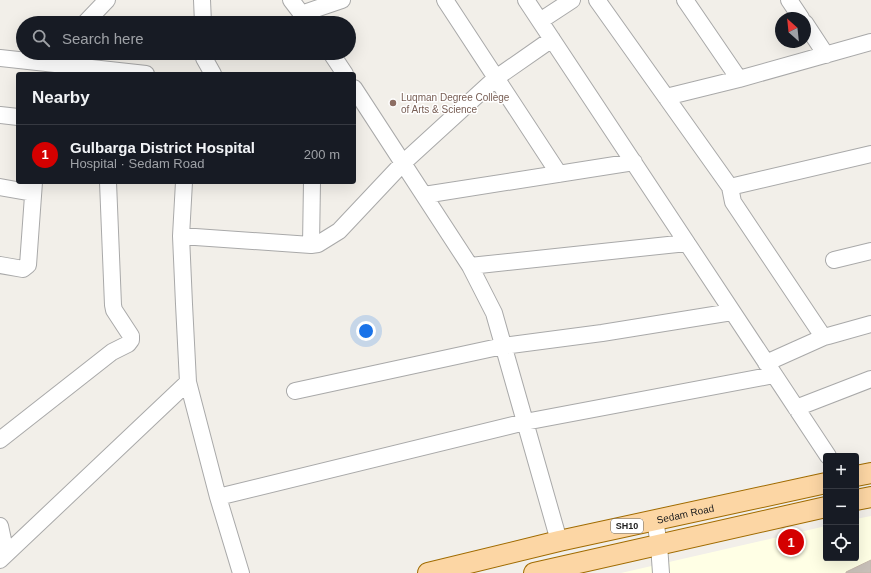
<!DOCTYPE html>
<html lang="en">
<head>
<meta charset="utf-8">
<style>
	:root { --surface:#171b24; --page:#242831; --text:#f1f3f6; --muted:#9ea1a6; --line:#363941; --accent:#d40000 }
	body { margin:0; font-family:Arial,sans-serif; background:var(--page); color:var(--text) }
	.controls { position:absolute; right:12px; bottom:12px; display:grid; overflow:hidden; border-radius:4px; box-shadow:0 4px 16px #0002 }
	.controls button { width:36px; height:36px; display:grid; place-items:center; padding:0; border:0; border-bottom:1px solid var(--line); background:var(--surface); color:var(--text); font:20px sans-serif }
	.compass { position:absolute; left:775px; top:12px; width:36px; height:36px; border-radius:50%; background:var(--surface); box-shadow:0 4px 16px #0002; rotate:333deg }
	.you { position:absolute; left:366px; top:331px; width:14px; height:14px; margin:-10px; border:3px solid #fff; border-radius:50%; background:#1a73e8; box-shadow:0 0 0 6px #1a73e833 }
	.badge { display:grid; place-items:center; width:26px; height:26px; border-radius:50%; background:var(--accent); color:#fff; font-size:13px; font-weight:700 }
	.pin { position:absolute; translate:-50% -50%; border:2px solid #fff; box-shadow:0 1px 4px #0006 }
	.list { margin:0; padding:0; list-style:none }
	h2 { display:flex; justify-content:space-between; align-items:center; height:52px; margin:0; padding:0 16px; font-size:17px }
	h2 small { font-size:13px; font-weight:400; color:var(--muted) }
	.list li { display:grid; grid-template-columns:26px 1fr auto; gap:12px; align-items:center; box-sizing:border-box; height:60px; padding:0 16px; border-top:1px solid var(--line) }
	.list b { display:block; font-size:15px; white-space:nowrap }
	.list p { margin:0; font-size:13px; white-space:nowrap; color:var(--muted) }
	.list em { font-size:13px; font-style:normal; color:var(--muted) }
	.icon { flex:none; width:22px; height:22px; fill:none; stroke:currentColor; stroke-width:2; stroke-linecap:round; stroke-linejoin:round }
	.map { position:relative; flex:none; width:871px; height:573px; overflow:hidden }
	.search { position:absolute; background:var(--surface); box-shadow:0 4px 16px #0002; left:16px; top:16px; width:340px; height:44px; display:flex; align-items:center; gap:10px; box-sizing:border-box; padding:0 14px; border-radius:22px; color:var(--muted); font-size:15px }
	.panel { position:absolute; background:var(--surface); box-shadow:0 4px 16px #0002; left:16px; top:72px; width:340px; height:112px; border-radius:4px }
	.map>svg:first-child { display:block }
	.education { fill:#ffffe5 }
	.building { fill:#c7bfb8; stroke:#c4b6ab }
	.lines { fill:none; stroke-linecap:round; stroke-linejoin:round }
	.minor-casing { stroke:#a9a9a9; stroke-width:18 }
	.major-casing { stroke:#a06b00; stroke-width:22 }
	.minor { stroke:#fff; stroke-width:16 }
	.major { stroke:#fcd6a4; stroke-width:20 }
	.education-dot { fill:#8d6e63; stroke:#fff; stroke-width:1.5 }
	.labels { text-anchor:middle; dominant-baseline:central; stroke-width:3; stroke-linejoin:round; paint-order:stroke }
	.shield { fill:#fff; stroke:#646464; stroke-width:1 }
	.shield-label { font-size:9px; font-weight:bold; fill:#222 }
	.education-label { font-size:10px; fill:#785e54; stroke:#fff; text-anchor:start }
	.street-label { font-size:10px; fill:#222; stroke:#fff }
</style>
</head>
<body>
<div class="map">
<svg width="871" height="573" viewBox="0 0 871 573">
	<rect width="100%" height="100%" fill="#f2efe9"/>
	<path class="education" d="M871,516V573H621L826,526V558H856V519Z"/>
	<path class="building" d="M871,560V573H846V572Z"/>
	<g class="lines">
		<defs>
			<path id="minor" d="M202,0L203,23
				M291,0L307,21
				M445,0L559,174
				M526,0L828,456
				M597,0L730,187L733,202L822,335L824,337L828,336L871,324
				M685,0L739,79
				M789,0L801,18
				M301,14L342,0
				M540,21L572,0
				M85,23L107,0
				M805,23L826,55
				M204,53V58L213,74
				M331,53L345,74
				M0,58L146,74
				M354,88L470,266L494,313L559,541
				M666,97L739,79L871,42
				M0,115L18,117
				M184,182L181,236L184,304L188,382L218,497L241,573
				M0,187L33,193
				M730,187L871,154
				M424,195L634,162
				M181,236L311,245L318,244L339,231L403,163L496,78L552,39
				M311,245L312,182
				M834,260L871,251
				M0,265L23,269L28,265L34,182
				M470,266L687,243
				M766,363L824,337
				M295,391L503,346L602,333L732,312
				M796,408L871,379
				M0,440L112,352L128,344L131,340V336L114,310L113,305L108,182
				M218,497L525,422L774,375
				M655,520L659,545L661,573
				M0,526L6,554
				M0,560L188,382"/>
			<g id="major">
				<path d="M856,476L871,473"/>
				<path d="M856,500L871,497"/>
				<path id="s1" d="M428,573L559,541L826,483"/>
				<path d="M534,573L826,507"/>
			</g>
		</defs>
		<use href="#minor" class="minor-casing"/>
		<use href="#major" class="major-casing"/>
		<use href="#minor" class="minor"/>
		<use href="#major" class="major"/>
	</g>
	<circle class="education-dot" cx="393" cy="103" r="4"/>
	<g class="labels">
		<rect class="shield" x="611" y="519" width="32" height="14" rx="3"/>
		<g class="shield-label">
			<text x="627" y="526">SH10</text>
		</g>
		<g class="education-label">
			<text x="401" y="97">Luqman Degree College<tspan x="401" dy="12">of Arts &amp; Science</tspan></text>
		</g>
		<g class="street-label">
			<text stroke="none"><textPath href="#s1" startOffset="264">Sedam Road</textPath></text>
		</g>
	</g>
</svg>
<div class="controls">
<button>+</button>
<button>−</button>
<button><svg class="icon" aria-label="locate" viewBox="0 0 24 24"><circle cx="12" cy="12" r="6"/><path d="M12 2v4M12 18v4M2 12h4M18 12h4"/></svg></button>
</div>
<svg class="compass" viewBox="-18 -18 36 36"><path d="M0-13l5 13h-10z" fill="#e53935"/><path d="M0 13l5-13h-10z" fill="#9ea1a6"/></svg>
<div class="you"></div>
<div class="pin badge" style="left:791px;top:542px">1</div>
<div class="search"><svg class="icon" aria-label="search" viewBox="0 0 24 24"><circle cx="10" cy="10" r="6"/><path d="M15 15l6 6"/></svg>Search here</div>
<section class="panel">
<h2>Nearby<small></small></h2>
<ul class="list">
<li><span class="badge">1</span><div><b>Gulbarga District Hospital</b><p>Hospital · Sedam Road</p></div><em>200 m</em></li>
</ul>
</section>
</div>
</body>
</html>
